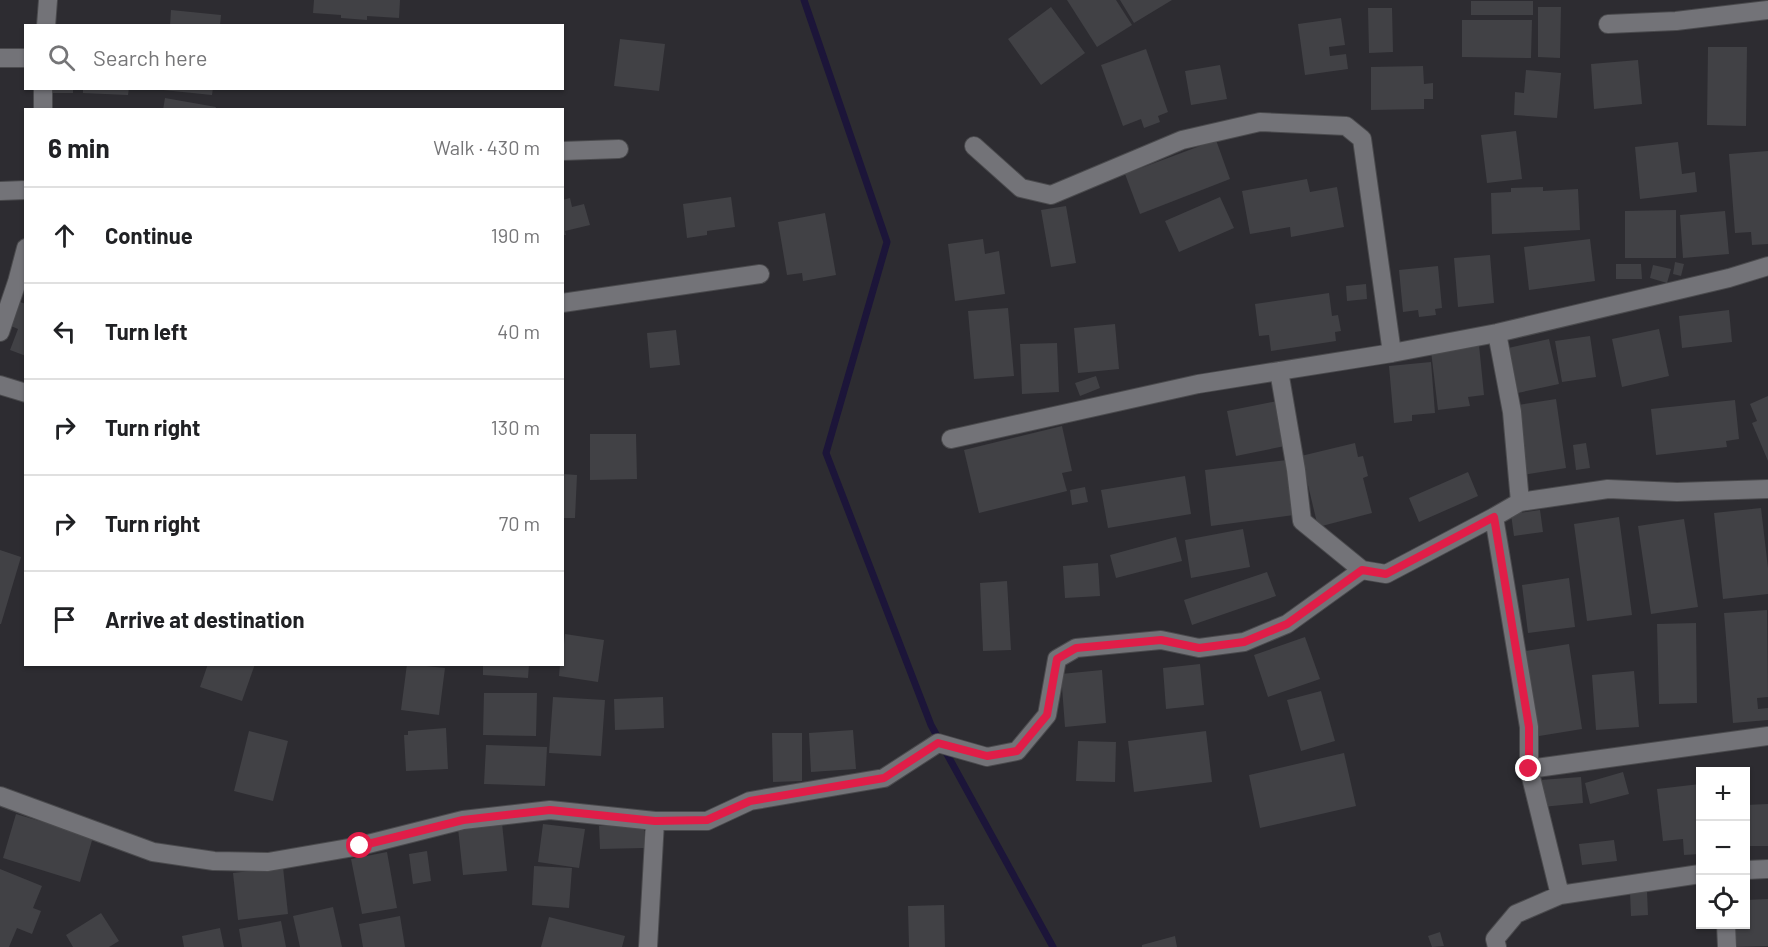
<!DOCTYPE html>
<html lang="en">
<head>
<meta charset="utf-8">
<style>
	:root { --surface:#fff; --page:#f6f6f6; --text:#202124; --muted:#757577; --line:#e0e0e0 }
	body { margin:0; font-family:Barlow,sans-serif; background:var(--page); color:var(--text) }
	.controls { position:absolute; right:18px; bottom:18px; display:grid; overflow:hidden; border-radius:0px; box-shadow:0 2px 4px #0004 }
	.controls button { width:54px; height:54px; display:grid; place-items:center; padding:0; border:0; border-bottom:2px solid var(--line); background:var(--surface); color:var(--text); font:30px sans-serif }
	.stop { position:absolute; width:18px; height:18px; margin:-14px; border:4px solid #e11d48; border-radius:50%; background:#fff }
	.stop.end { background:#e11d48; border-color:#fff; box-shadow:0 2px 6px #0008 }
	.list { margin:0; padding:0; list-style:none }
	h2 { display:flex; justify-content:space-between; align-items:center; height:78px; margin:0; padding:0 24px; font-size:26px }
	h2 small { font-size:20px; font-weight:400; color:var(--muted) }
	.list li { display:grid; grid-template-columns:39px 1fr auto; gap:18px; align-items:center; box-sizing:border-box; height:96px; padding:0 24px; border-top:2px solid var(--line) }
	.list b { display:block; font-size:22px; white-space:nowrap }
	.list em { font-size:20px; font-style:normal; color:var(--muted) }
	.icon { flex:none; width:33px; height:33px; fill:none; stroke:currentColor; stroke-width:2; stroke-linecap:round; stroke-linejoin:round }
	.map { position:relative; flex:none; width:1768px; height:947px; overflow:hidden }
	.search { position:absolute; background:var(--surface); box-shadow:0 2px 4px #0004; left:24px; top:24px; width:540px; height:66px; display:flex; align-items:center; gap:15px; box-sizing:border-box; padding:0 21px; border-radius:0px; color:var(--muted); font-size:22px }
	.panel { position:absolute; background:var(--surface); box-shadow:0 2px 4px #0004; left:24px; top:108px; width:540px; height:558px; border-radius:0px }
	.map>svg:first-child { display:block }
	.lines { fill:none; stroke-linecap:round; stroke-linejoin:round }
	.stream { stroke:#1c1539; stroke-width:7 }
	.building { fill:#414145 }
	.street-casing { stroke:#4a4a4d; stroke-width:20 }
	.street { stroke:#737378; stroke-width:18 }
	.route { stroke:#e11d48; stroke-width:8 }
</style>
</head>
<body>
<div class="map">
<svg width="1768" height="947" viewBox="0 0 1768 947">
	<rect width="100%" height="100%" fill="#2d2c31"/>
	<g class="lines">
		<path class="stream" d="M804,0L887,242L826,453L931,725L1053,947"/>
	</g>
	<path class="building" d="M314,0H400L399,18L367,16V20L341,18V15L313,13Z
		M1067,0H1116L1132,25L1097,47Z
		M1120,0H1172L1134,23Z
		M1471,1H1533V15H1471Z
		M1051,7L1085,53L1041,85L1008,39Z
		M1538,7H1561L1560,58L1538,57Z
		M1368,8H1392L1393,52L1369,53Z
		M171,10L221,15L220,26H170Z
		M1341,18L1345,45L1329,47L1330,56L1346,54L1348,69L1305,75L1298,24Z
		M1462,20H1532L1531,58L1462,57Z
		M620,39L665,44L659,91L614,86Z
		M1708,47H1747L1746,126L1707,125Z
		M1146,49L1168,112L1158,116L1160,122L1144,128L1141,119L1123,126L1101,65Z
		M1638,60L1642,104L1594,109L1591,64Z
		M1220,65L1227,99L1191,105L1185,71Z
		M1423,66L1424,84L1433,83V99H1424V109L1371,110V67Z
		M1526,70L1561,73L1557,118L1514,115L1515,92L1524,93Z
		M47,88H73V93H48Z
		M83,88H129L128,95L83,93Z
		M163,88H213L212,95L163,90Z
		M165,98L216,107L215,110H163Z
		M1516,131L1522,179L1487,183L1481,135Z
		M1216,140L1230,179L1140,214L1125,174Z
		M1678,142L1682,174L1695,172L1697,192L1640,199L1635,147Z
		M1768,151V244L1752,245L1751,232L1735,233L1729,154Z
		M1307,179L1310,192L1337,187L1344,227L1291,237L1290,227L1250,234L1242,191Z
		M1543,187V191L1578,189L1580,230L1492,234L1491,193L1511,192V188Z
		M731,197L735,227L707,231V235L687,238L683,204Z
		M1220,197L1234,228L1179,252L1165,221Z
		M570,198L572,207L584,204L590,225L565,231L566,235H562V200Z
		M1066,206L1076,263L1051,267L1041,210Z
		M1676,210V258H1625V211Z
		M1725,211L1729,254L1683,258L1680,215Z
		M825,213L836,275L803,281L802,273L787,275L778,222Z
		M983,239L985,254L999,251L1005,294L955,301L948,244Z
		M1590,239L1595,281L1529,290L1524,247Z
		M1490,255L1494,303L1458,307L1454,258Z
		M1675,262L1684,264L1681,276L1673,274Z
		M1616,264H1641L1642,279H1616Z
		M1653,265L1671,269L1667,283L1650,278Z
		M1438,266L1442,308L1435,309L1436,315L1419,317L1418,310L1403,312L1399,270Z
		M1366,284L1367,299L1347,301L1346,286Z
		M1329,293L1332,316L1338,315L1341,331L1335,332L1336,341L1271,351L1269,335L1259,336L1255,304Z
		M20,302L26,304V356L10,350L18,329L11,326Z
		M1008,308L1014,376L974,379L968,311Z
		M1729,310L1732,342L1682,348L1679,316Z
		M1115,324L1119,369L1078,373L1074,328Z
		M1659,329L1669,376L1622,387L1612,339Z
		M676,330L680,365L650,368L647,333Z
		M1590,336L1596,377L1562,382L1555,341Z
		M1549,339L1559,384L1513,394L1504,349Z
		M1057,343L1059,392L1022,394L1020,344Z
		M1479,345L1484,395L1468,397L1470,406L1438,410L1431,351Z
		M1431,362L1435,413L1412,415V421L1394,423L1389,366Z
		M1096,376L1100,388L1080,396L1075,383Z
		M1768,396V461L1752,423L1757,421L1750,404Z
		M1556,399L1566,468L1523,475L1512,406Z
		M1735,400L1739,439L1726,441L1727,447L1656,455L1651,409Z
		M1277,401L1285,446L1236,456L1227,411Z
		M1062,426L1072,471L1062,473L1067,491L979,513L964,450Z
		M590,434H636L637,479L590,480Z
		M1355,443L1358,457L1363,456L1368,476L1363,478L1372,513L1318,527L1301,456Z
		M1586,443L1590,468L1576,470L1573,445Z
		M1287,460L1294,515L1211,526L1205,470Z
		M1468,472L1478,496L1419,522L1409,498Z
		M562,474L577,475L575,518H562Z
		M1185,476L1191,514L1108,528L1101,490Z
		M1085,487L1088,502L1072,505L1070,490Z
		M1761,508L1768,568V594L1723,599L1714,513Z
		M1540,510L1543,532L1514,536L1511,514Z
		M1619,517L1632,615L1587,621L1574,524Z
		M1684,519L1698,607L1651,614L1638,526Z
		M1243,529L1250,567L1191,578L1185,540Z
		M1176,537L1182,561L1116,578L1110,555Z
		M0,550L21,557L1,624H0Z
		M1098,563L1100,596L1065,598L1063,566Z
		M1267,572L1276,596L1192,625L1184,600Z
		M1569,578L1575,627L1528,633L1522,585Z
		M1007,581L1011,650L983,651L980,583Z
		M1767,610L1768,697L1757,698L1758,709L1768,708V720L1733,723L1724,613Z
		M1696,623L1697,703L1659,704L1657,624Z
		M565,634L604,640L598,682L559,676L560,664H562Z
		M1305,637L1320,679L1268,697L1254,655Z
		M1569,644L1582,729L1533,737L1520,652Z
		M208,664H255L242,701L200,687Z
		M407,664L445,668L439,715L401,710Z
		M483,664H529L528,678L483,675Z
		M1200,664L1204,705L1166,709L1163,668Z
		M1102,670L1106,723L1065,727L1061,674Z
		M1634,671L1639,727L1596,730L1592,675Z
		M1321,691L1335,741L1301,751L1287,700Z
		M484,693H537L536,736L483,735Z
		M553,697L605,700L601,756L549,753Z
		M663,697L664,728L615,730L614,699Z
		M446,728L448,769L406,771L404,735H408V731Z
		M853,730L856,769L811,772L809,733Z
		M249,731L288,741L273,801L234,791Z
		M1206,731L1212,782L1134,792L1128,741Z
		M772,733H802V781L773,782Z
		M1078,741L1116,742L1115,782L1076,781Z
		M486,745L547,747L545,786L484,784Z
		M1344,753L1356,806L1260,828L1249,775Z
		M1623,772L1629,794L1590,804L1585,783Z
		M1581,777L1583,803L1542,807L1540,780Z
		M1700,784V837L1698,838L1700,854L1684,855L1683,839L1663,841L1657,789Z
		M1768,804V846H1746V805Z
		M16,814L93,837L80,882L3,858Z
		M502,823L507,871L463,875L458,828Z
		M543,824L585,829L579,868L538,862Z
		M644,825V848L600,849L599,826Z
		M1614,840L1617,861L1582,865L1579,844Z
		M427,851L431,881L413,884L409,854Z
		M387,852L397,908L362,914L351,859Z
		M534,866L572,868L569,908L532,905Z
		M283,867L288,914L238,920L233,873Z
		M0,869L42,886L33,908L41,911L32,934L17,928L9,947H0Z
		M1647,891L1648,915L1631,916L1630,892Z
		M1768,899V946L1732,947L1730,924H1746V900Z
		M944,905L945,947H909L908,906Z
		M333,907L342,947H300L293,916Z
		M101,913L119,941L109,947H73L66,935Z
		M400,916L405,947H363L359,924Z
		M549,917L625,936L622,947H541Z
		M281,921L286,947H242L239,929Z
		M220,928L224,947H184L182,936Z
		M1440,932L1444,946L1432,947L1428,936Z
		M1175,936L1177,947H1142V945Z"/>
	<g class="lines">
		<defs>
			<path id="street" d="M1608,24L1676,21L1768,10
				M46,26L48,0
				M0,58H26
				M43,110V88
				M974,146L1021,188L1051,195L1182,140L1260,122L1346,126L1362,139L1392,353
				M562,151L619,149
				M0,191L26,190
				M562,303L760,274
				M0,332L17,282L26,248
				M1497,333L1512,412L1520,502
				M1279,371L1296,470L1302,521L1362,570L1386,574L1494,517L1520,502L1608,489L1677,492L1768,489
				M0,385L26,393
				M951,439L1198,384L1392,353L1497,333L1729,278L1768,266
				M1494,517L1529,727V769L1560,895
				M1529,769L1768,736
				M0,796L153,852L214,861L268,862L360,846L463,820L550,810L655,821
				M1746,870L1768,869
				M1726,924L1727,947
				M648,947L655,821H707L750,801L884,778L938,743L987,757L1017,751L1047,715L1057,659L1076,648L1161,640L1199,648L1244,642L1287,624L1362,570
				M1497,947L1495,939L1516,914L1560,895L1700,874"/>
		</defs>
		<use href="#street" class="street-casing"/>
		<use href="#street" class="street"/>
	</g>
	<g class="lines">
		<path class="route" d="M360,846L463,820L550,810L655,821L707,820L750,801L884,778L938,743L987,756L1017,751L1047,715L1057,659L1076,648L1161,640L1199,648L1244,642L1287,624L1362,570L1386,574L1494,517L1529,727V769"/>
	</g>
</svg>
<div class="controls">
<button>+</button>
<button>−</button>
<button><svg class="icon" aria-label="locate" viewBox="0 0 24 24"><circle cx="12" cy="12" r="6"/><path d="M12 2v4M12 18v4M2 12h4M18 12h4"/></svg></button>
</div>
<div class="stop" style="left:360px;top:846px"></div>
<div class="stop end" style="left:1529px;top:769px"></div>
<div class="search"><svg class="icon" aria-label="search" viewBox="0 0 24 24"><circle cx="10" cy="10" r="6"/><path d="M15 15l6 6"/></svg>Search here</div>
<section class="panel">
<h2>6 min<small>Walk · 430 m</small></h2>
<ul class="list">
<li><svg class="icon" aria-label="ahead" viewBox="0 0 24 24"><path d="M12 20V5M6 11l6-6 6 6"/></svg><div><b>Continue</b></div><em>190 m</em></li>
<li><svg class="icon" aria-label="left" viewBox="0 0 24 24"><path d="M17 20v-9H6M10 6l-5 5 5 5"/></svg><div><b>Turn left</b></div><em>40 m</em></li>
<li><svg class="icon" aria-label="right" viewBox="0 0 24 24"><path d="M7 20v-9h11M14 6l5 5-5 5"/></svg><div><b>Turn right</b></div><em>130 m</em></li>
<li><svg class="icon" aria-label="right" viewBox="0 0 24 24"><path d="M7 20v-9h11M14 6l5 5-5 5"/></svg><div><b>Turn right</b></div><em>70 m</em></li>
<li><svg class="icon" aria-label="arrive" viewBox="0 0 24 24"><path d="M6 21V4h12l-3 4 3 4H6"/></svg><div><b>Arrive at destination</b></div></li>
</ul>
</section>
</div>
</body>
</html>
